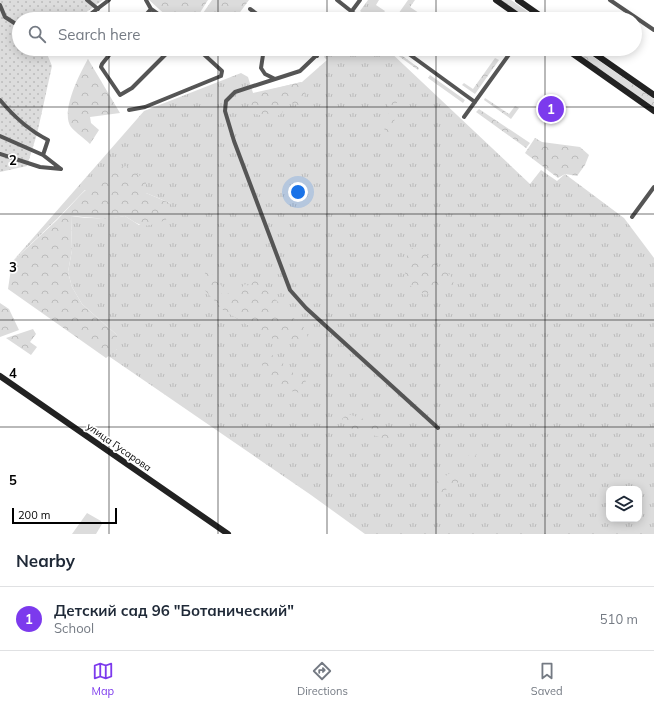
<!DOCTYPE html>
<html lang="en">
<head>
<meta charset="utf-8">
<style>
	:root { --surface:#fff; --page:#f2f2f3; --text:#1f2937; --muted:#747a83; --line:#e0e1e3; --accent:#7c3aed }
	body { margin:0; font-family:Mulish,sans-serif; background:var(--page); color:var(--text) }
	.controls { position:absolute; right:12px; bottom:12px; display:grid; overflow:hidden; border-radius:8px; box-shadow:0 2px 10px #0003 }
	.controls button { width:36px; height:36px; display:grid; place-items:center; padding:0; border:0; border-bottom:1px solid var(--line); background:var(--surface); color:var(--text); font:20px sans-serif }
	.scale { position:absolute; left:12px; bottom:10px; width:105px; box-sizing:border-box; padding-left:4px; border:2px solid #000; border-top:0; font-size:11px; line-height:14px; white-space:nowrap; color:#000; -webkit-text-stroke:3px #fff; paint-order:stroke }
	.you { position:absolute; left:298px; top:192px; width:14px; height:14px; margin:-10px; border:3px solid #fff; border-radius:50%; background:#1a73e8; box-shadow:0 0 0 6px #1a73e833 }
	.badge { display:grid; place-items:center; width:26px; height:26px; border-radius:50%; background:var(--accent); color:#fff; font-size:13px; font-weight:700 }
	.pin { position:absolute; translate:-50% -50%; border:2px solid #fff; box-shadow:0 1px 4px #0006 }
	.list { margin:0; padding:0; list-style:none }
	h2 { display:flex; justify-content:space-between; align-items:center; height:52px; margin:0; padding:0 16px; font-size:17px }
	h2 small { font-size:13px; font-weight:400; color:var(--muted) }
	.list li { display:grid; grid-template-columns:26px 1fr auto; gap:12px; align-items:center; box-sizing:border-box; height:64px; padding:0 16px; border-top:1px solid var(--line) }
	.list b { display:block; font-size:15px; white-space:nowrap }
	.list p { margin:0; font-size:13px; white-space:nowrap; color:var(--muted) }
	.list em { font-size:13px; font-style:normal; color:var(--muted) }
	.icon { flex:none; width:22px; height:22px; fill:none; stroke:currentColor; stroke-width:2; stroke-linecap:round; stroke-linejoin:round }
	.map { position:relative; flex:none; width:654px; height:534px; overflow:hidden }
	.search { position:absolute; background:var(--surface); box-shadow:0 2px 10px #0003; left:12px; right:12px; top:12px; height:44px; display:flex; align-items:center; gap:10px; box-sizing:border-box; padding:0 14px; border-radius:22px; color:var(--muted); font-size:15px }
	.sheet { height:116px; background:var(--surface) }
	nav { display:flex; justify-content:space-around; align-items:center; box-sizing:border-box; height:56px; border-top:1px solid var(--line); background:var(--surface); font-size:11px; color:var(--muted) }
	nav a { display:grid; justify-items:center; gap:2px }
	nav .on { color:var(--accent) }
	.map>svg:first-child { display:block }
	.grass { fill:url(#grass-tufts); fill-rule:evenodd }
	.forest { fill:url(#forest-crowns) }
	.garden { fill:url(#garden-dots) }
	.pitch { fill:#dcdcdc }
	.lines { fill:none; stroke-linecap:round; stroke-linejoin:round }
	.street { stroke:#555; stroke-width:4 }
	.secondary { stroke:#222; stroke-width:6 }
	.grid { fill:none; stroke:#000; stroke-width:1; stroke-opacity:0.55 }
	.labels { text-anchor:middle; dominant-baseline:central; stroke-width:3.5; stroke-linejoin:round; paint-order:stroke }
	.street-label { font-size:10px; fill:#000; stroke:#fff }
	.grid-label { font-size:13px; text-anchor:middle; font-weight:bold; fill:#000; stroke:#fff; stroke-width:3.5; stroke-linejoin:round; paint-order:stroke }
</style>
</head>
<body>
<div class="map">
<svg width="654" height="534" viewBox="0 0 654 534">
	<defs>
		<pattern id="grass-tufts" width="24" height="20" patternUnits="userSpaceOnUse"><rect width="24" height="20" fill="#dcdcdc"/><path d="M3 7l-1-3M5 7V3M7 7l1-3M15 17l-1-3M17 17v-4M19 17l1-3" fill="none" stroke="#bbb"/></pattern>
		<pattern id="forest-crowns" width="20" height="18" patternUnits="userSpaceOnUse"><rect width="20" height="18" fill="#dcdcdc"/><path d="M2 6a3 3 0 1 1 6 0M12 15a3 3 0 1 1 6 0" fill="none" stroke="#bbb"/></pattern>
		<pattern id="garden-dots" width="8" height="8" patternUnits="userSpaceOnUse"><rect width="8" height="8" fill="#dcdcdc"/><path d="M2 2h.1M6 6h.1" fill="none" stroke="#bbb" stroke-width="1.8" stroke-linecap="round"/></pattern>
	</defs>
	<rect width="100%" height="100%" fill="#fff"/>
	<path class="grass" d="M368,0H379L376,5L385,11L379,19H371L360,11Z
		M408,0H415L410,7L419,13L415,19H392L394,17H396Z
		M330,49H387L530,184L541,170L557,181L565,174L624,218L654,258V534H365L311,495L107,355L117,349V335L82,304L72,287L68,272L72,250L71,216C90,219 106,219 125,216L139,225L170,203L146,193L85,190L57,219L12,262L144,111L241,73L248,77L253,93L302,82L327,60L324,57ZM609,489H639V519H609Z"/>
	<path class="forest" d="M149,0H208L196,19H170Z
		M212,0H249L235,19L227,14L223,19H199Z
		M501,0H511L538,19H528Z
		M389,49H393L419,68L418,70Z
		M571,49H582L654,99V107Z
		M495,58L499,60L475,94L462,85L464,83L473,89Z
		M88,59L120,113L90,117L91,123L99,130L90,144C84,138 76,133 71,127C60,112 80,73 88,59Z
		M430,75L465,100L463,103L428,78Z
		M301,82C308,92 305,97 300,106L290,102L286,104L282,113L273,119L252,113L249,90L251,89L253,94Z
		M392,93L397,102C393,113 397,127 389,136L385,133L384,126L390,110L385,100Z
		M485,98L509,114L515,106L519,108L511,119L484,100Z
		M479,109L530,143L526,148L476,112Z
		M535,138L542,142L580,147L589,155L585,165L577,176L565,174L558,178L525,153Z
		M126,166L146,180V193L170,203L166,220C145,227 144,229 125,216L108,219L71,216L72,250L68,272L72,287L82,304L117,335V349L106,358L8,289L12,262C27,248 42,234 57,220C79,198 94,175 126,166Z
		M412,248L424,250L430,259L450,275L454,284L452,287L431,291L426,295L409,285C403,276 403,255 412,248Z
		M206,271L211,272L223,288L221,295L224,297L234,288L239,291L245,284L249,286L254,281L263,280L265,289L280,304V312C293,317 305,322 308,338L289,343L279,342L254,329L223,310L200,285Z
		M0,303L9,309L19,330L0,337Z
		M33,329L36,334L30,342L37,347L31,355L6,338Z
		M275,355V363L283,362L284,372L293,369V379L300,383L305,379L310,394C284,391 267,388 261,360L267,356Z
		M430,413H438L441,423L429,417Z
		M347,414C357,416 394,429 393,439L390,440L351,429L342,419Z
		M473,447L476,455L468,464L465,462Z
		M455,467L460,469L457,488H453L451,484L445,491L443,499L432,485L450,473V469Z"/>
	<path class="garden" d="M0,0H103L77,19H19V49H45L52,66L37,134L27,166L0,172Z"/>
	<path class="pitch" d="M87,513L101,521L102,524L96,534H72Z"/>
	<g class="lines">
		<path class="street" d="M87,0L98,9
			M146,0L151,9L165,19
			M337,0L361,19
			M610,0L654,30
			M0,5L5,17L19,26
			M250,9L264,19
			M84,19L109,0
			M142,19L151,9
			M346,19L360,0
			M114,49L102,64L101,67L120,95L132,88L171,49
			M255,49L263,55L261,68L265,74L275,79
			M307,49L317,56
			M323,49L300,71L235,92L226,101L225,111L234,141L290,290L306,308L438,428
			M402,49L475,102
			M0,100C14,117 28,130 48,140L43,155L61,169
			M129,110L145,107L221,76L222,71L198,49
			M464,117L513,49
			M0,136L43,155
			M0,154L40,167L61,169
			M632,217L654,187"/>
		<path class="secondary" d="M496,0L523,19
			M518,0L545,19
			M566,49L654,111
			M588,49L654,95
			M0,376L228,534"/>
	</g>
	<path class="grid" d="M109,0V19M218,0V19M327,0V19M436,0V19M545,0V19M109,49V534M218,49V534M327,49V534M436,49V534M545,49V534M0,107H654M0,214H654M0,320H654M0,427H654"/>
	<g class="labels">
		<g class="street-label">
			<text transform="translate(119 447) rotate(35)">улица Гусарова</text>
		</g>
	</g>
	<g class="grid-label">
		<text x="13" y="165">2</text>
		<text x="13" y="272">3</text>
		<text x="13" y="378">4</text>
		<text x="13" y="485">5</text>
	</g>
</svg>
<div class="controls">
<button><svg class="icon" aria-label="layers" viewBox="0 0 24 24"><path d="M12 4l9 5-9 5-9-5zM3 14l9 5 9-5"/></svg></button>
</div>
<div class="scale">200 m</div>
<div class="you"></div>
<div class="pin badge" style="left:551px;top:109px">1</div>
<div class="search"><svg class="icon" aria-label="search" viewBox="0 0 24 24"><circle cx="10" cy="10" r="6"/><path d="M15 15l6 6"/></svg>Search here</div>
</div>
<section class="sheet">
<h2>Nearby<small></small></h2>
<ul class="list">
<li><span class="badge">1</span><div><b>Детский сад 96 &quot;Ботанический&quot;</b><p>School</p></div><em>510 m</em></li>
</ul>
</section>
<nav>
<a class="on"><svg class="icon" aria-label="map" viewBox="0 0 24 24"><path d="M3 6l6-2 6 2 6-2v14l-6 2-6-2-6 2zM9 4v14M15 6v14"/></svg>Map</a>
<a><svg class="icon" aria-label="directions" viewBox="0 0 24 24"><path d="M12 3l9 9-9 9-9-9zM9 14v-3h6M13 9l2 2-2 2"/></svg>Directions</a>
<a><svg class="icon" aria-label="saved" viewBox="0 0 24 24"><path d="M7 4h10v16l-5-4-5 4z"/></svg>Saved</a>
</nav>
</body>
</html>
